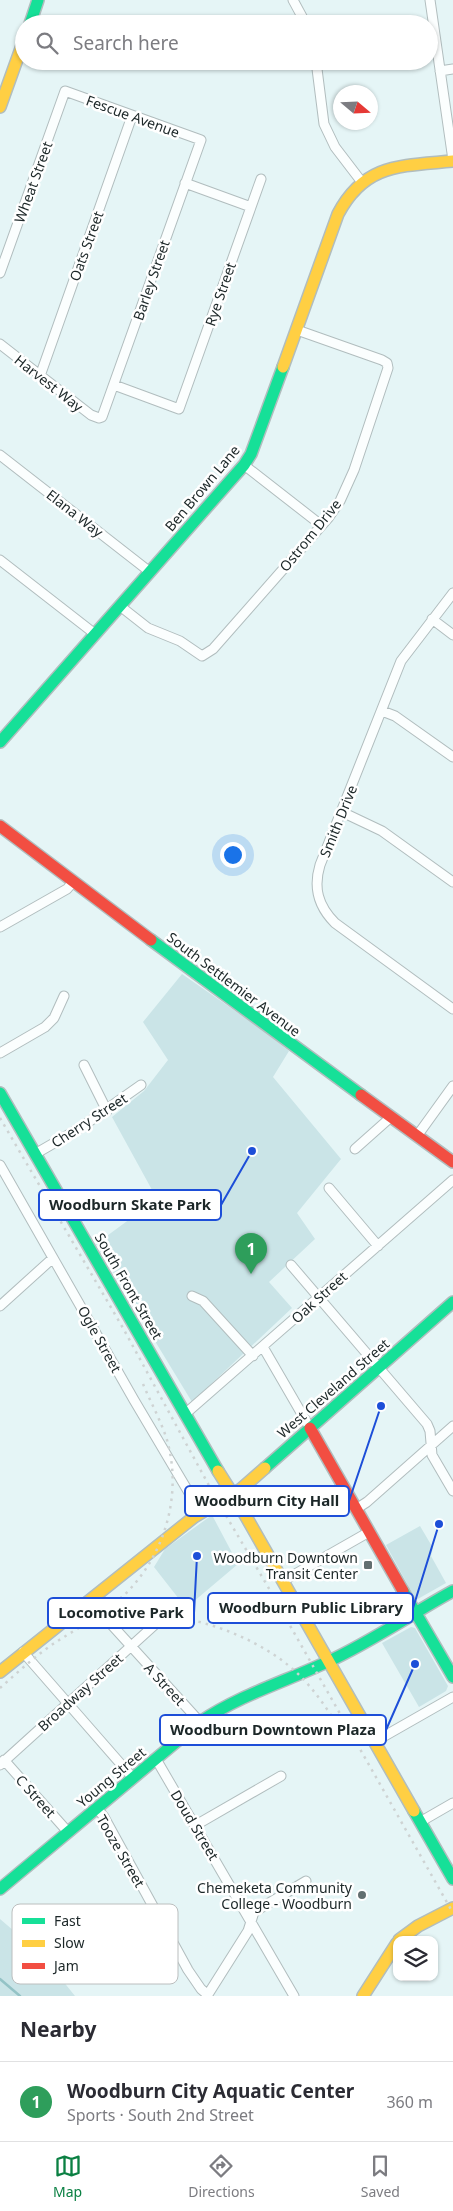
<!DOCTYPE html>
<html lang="en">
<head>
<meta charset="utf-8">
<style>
	:root { --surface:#fff; --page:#f7f7f7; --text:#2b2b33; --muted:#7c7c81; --line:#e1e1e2; --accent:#0b8043 }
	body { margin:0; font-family:"Noto Sans",sans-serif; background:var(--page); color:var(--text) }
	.controls { position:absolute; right:15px; bottom:15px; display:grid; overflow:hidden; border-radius:10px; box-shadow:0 1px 4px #0004 }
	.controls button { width:45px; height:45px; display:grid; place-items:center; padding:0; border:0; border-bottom:1px solid var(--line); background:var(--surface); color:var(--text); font:25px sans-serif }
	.compass { position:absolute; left:333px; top:85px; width:45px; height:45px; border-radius:50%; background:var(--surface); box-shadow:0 1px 4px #0004; rotate:109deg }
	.you { position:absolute; left:232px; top:854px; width:18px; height:18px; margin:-12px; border:4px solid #fff; border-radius:50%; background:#1a73e8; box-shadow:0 0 0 8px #1a73e833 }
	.badge { display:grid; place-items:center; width:32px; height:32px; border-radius:50%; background:var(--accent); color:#fff; font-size:16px; font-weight:700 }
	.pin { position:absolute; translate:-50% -41px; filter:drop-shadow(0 1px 2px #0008) }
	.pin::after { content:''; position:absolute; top:26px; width:18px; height:15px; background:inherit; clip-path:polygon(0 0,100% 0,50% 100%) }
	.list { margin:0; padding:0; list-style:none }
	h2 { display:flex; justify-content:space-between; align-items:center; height:65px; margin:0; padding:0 20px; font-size:21px }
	h2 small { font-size:16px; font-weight:400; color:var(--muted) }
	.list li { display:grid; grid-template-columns:32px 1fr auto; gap:15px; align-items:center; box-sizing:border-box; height:80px; padding:0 20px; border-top:1px solid var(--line) }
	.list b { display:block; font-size:19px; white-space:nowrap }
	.list p { margin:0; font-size:16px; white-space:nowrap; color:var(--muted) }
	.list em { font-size:16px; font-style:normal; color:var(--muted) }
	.icon { flex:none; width:28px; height:28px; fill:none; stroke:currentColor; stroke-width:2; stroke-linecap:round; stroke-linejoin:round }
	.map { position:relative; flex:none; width:453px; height:1996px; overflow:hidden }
	.search { position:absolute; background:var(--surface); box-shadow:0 1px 4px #0004; left:15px; right:15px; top:15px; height:55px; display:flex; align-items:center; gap:12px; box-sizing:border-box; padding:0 18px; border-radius:28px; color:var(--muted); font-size:19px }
	.sheet { height:145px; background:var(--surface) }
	nav { display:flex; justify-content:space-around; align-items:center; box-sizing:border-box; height:70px; border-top:1px solid var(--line); background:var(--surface); font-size:14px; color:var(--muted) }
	nav a { display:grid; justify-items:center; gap:2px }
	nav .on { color:var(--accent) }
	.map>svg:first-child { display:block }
	.green { fill:#cae4e7 }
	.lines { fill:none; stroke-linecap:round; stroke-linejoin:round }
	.stream { stroke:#94c3c6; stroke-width:2.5 }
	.street-casing { stroke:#b1bdbe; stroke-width:11 }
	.fast-casing { stroke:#b1bdbe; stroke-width:14 }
	.slow-casing { stroke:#b1bdbe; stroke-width:14 }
	.jam-casing { stroke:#b1bdbe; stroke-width:14 }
	.street { stroke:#fbfefe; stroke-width:9 }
	.fast { stroke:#16e098; stroke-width:11 }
	.slow { stroke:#ffcf43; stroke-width:11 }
	.jam { stroke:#f24e42; stroke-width:11 }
	.rail { stroke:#ced3d3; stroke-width:2.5; stroke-dasharray:2.5 5; stroke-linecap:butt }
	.poi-dot { fill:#626f70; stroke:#fff; stroke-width:2 }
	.labels { text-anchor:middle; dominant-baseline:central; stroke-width:5; stroke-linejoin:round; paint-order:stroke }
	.street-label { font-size:14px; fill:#1c2728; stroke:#fff }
	.poi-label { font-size:14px; fill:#1c2728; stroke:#fff; text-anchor:end }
	.key { fill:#fff; stroke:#bbbebe; stroke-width:1 }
	.key-label { font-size:14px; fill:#1c2728 }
	.leader { fill:none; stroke:#1d4ed8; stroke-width:2 }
	.callout-dot { fill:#1d4ed8; stroke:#fff; stroke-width:2 }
	.callout { fill:#fff; stroke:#1d4ed8; stroke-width:2 }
	.callout-label { font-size:15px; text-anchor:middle; font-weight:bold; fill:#1c2728 }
</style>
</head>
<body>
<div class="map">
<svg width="453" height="1996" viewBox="0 0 453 1996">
	<rect width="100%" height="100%" fill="#e5f5f6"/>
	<path class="green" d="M182,974L257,1026L289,1051L273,1077L341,1159L297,1213L315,1239L269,1282L292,1308L192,1402L96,1244L157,1199L112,1117L144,1091L168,1060L143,1022Z
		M212,1515L238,1564L186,1608L154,1567L165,1549Z
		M420,1526L433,1548L431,1556L446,1583L416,1600L386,1545Z
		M411,1627L415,1628L448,1686L446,1691L419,1707L382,1643Z
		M0,1919L42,1955L75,1996H0Z"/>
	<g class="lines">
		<path class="stream" d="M0,1979L20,1996"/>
		<defs>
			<path id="street" d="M293,0L306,24
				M430,0L453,160
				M316,61L324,124L335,147L361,181
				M440,71L453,69
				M185,183L251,207
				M0,273L65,91L201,140L102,417L99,418L91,415L0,344
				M40,376L132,116
				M114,385L179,409L261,179
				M0,455L150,572
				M244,465L321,525
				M0,560L95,634
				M453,593L401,661L320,865C313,888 318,906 335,923L453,1009
				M120,606L148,628L180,641L202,656L213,649L329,517L340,501L354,470L388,368L387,363L382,360L297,330
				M432,619L453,635
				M382,711L395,716L453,757
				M342,812L382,831L453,882
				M0,927L67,889L73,882
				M0,1053L45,1027L54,1018L64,996
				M84,1065L107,1111
				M417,1136L453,1086
				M355,1149L391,1117
				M35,1154L80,1128L141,1085
				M0,1165L134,1400L201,1513
				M329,1188L378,1246
				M291,1265L427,1424L430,1431L432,1455L453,1491
				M192,1296L203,1301L253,1356
				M0,1306L53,1258
				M263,1347L310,1428
				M185,1414L453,1180
				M356,1509L367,1502L453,1426
				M283,1581L369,1532
				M110,1623L200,1722
				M23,1652L133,1778
				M374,1742L453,1697
				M156,1759L294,1996
				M4,1760L68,1832
				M0,1765L160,1620
				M97,1808L104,1817L188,1970L201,1989L208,1995
				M420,1822L453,1803
				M196,1825L281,1776
				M207,1996L248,1931L254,1912L306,1881"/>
			<path id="fast" d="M30,24L38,0
				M0,742L244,465L251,454L283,367
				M151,940L361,1095
				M0,1093L218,1471
				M265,1468L453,1302
				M403,1591L453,1677
				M414,1811L453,1879
				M0,1889L200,1722C240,1695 284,1682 327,1662C371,1642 411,1614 453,1591"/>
			<path id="slow" d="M0,107L24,40
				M283,367L338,214C365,163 401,166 453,161
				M218,1471L240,1506L414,1811
				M0,1672L194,1517L241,1489L265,1468
				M399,1940L418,1926L453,1908
				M363,1996L397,1943"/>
			<path id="jam" d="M0,826L151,940
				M361,1095L453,1162
				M310,1428L403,1591"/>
		</defs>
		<use href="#street" class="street-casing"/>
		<use href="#fast" class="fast-casing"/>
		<use href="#slow" class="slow-casing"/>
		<use href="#jam" class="jam-casing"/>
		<use href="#street" class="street"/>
		<use href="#fast" class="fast"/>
		<use href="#slow" class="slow"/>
		<use href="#jam" class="jam"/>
		<path class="rail" d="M0,1118L123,1328L218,1502L271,1592L453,1913
			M95,1623C156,1599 251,1629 297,1673C313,1688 325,1706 337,1724
			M0,1688C17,1673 34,1657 53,1644C76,1629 101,1616 122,1597C164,1558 183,1496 167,1440C161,1421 151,1403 143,1384"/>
	</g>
	<g class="poi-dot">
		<rect x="363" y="1560" width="10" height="10" rx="2.5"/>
		<circle cx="362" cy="1895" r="5"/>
	</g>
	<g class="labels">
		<g class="street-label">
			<text transform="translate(133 116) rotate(20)">Fescue Avenue</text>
			<text transform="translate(33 182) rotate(-70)">Wheat Street</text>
			<text transform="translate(86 246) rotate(-70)">Oats Street</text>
			<text transform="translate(151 280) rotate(-71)">Barley Street</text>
			<text transform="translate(220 294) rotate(-71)">Rye Street</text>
			<text transform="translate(49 383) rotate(38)">Harvest Way</text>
			<text transform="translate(202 488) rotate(-50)">Ben Brown Lane</text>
			<text transform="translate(75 513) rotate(38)">Elana Way</text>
			<text transform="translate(310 535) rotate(-51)">Ostrom Drive</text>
			<text transform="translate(338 821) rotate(-68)">Smith Drive</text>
			<text transform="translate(234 984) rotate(37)">South Settlemier Avenue</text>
			<text transform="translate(89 1120) rotate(-33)">Cherry Street</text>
			<text transform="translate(129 1286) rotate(60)">South Front Street</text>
			<text transform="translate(319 1297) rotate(-42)">Oak Street</text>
			<text transform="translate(100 1339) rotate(61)">Ogle Street</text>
			<text transform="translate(333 1388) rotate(-41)">West Cleveland Street</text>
			<text transform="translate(165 1684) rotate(47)">A Street</text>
			<text transform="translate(80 1692) rotate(-42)">Broadway Street</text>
			<text transform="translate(111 1777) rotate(-40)">Young Street</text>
			<text transform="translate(36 1796) rotate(48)">C Street</text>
			<text transform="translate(195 1825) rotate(59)">Doud Street</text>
			<text transform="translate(121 1851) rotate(60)">Tooze Street</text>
		</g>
		<g class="poi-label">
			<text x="358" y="1557">Woodburn Downtown<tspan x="358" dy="16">Transit Center</tspan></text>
			<text x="352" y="1887">Chemeketa Community<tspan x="352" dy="16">College - Woodburn</tspan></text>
		</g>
	</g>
	<rect x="12" y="1904" width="166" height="80" rx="8" class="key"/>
	<rect x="22" y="1918" width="23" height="6" fill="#16e098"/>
	<rect x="22" y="1940" width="23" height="7" fill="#ffcf43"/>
	<rect x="22" y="1963" width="23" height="6" fill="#f24e42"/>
	<g class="key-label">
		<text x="54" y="1926">Fast</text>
		<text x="54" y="1948">Slow</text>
		<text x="54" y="1971">Jam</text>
	</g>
	<path class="leader" d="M252 1151L221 1205M381 1406L349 1501M439 1524L413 1608M197 1556L194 1613M415 1664L386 1730"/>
	<g class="callout-dot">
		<circle cx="252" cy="1151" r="5"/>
		<circle cx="381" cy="1406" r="5"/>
		<circle cx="439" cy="1524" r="5"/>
		<circle cx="197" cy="1556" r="5"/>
		<circle cx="415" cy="1664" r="5"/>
	</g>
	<g class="callout">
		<rect x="39" y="1190" width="182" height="30" rx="5"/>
		<rect x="185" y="1486" width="164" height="30" rx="5"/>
		<rect x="208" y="1593" width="205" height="30" rx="5"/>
		<rect x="48" y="1598" width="146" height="30" rx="5"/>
		<rect x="160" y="1715" width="226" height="30" rx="5"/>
	</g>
	<g class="callout-label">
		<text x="130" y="1210">Woodburn Skate Park</text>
		<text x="267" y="1506">Woodburn City Hall</text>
		<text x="311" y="1613">Woodburn Public Library</text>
		<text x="121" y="1618">Locomotive Park</text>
		<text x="273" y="1735">Woodburn Downtown Plaza</text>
	</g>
</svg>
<div class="controls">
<button><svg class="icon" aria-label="layers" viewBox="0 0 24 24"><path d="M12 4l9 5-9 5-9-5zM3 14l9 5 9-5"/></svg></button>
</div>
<svg class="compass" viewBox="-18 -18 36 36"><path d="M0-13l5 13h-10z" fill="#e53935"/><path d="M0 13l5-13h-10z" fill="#7c7c81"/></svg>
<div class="you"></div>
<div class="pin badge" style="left:251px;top:1274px;background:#2e9e5b">1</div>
<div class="search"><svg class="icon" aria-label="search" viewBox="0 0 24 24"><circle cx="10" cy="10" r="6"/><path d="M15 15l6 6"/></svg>Search here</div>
</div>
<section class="sheet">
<h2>Nearby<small></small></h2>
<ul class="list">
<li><span class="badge" style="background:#2e9e5b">1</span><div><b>Woodburn City Aquatic Center</b><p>Sports · South 2nd Street</p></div><em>360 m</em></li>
</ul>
</section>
<nav>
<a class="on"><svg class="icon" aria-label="map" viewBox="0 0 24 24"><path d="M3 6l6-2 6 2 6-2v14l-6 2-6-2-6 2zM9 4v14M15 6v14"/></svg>Map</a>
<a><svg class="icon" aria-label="directions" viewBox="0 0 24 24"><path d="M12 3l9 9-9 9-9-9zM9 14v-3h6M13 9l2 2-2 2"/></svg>Directions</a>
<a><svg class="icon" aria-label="saved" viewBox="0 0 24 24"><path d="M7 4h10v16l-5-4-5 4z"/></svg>Saved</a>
</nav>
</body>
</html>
